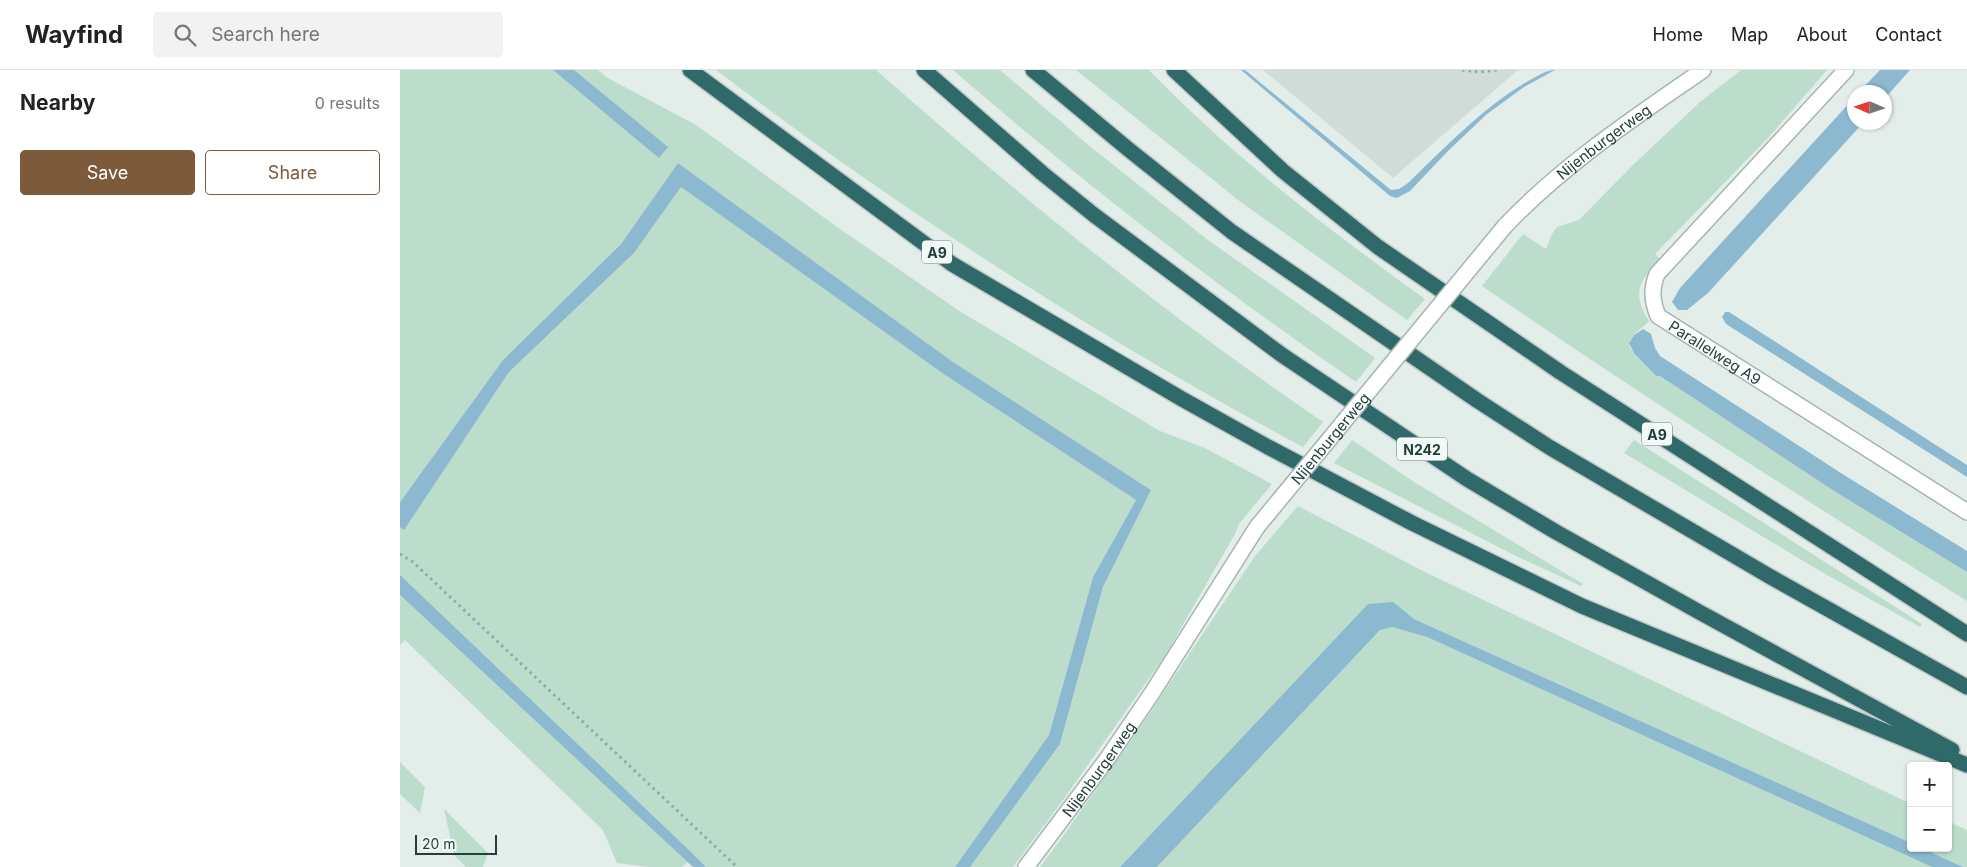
<!DOCTYPE html>
<html lang="en">
<head>
<meta charset="utf-8">
<style>
	:root { --surface:#fff; --page:#f2f2f2; --text:#222; --muted:#767676; --line:#e0e0e0; --accent:#7e5a3d }
	body { margin:0; font-family:Inter,sans-serif; background:var(--page); color:var(--text) }
	.controls { position:absolute; right:15px; bottom:15px; display:grid; overflow:hidden; border-radius:5px; box-shadow:0 1px 4px #0004 }
	.controls button { width:45px; height:45px; display:grid; place-items:center; padding:0; border:0; border-bottom:1px solid var(--line); background:var(--surface); color:var(--text); font:25px sans-serif }
	.compass { position:absolute; left:1447px; top:15px; width:45px; height:45px; border-radius:50%; background:var(--surface); box-shadow:0 1px 4px #0004; rotate:273deg }
	.scale { position:absolute; left:15px; bottom:12px; width:82px; box-sizing:border-box; padding-left:5px; border:2px solid #233e3c; border-top:0; font-size:14px; line-height:18px; white-space:nowrap; color:#233e3c; -webkit-text-stroke:4px #f3f9f7; paint-order:stroke }
	.list { margin:0; padding:0; list-style:none }
	h2 { display:flex; justify-content:space-between; align-items:center; height:65px; margin:0; padding:0 20px; font-size:21px }
	h2 small { font-size:16px; font-weight:400; color:var(--muted) }
	.actions { display:flex; gap:10px; padding:15px 20px }
	.actions a { flex:1; padding:11px 0; border:1px solid var(--accent); border-radius:5px; text-align:center; font-size:18px; color:var(--accent) }
	.actions .main { background:var(--accent); color:#fff }
	.icon { flex:none; width:28px; height:28px; fill:none; stroke:currentColor; stroke-width:2; stroke-linecap:round; stroke-linejoin:round }
	.map { position:relative; flex:none; width:1567px; height:797px; overflow:hidden }
	header { display:flex; align-items:center; gap:30px; box-sizing:border-box; height:70px; padding:0 25px; background:var(--surface); border-bottom:1px solid var(--line) }
	header strong { font-size:24px }
	nav { display:flex; gap:28px; margin-inline-start:auto; font-size:18px }
	.search { width:350px; height:45px; background:var(--page); display:flex; align-items:center; gap:12px; box-sizing:border-box; padding:0 18px; border-radius:5px; color:var(--muted); font-size:19px }
	main { display:flex }
	aside { flex:1; background:var(--surface) }
	.map>svg:first-child { display:block }
	.built { fill:#d1dcd9 }
	.green { fill:#bcddcb }
	.water { fill:#8cb9d0 }
	.lines { fill:none; stroke-linecap:round; stroke-linejoin:round }
	.minor-casing { stroke:#a6b5b2; stroke-width:18 }
	.highway-casing { stroke:#c1c9c8; stroke-width:18 }
	.path { stroke:#84b0aa; stroke-width:3; stroke-dasharray:2.5 4; stroke-linecap:butt }
	.minor { stroke:#fff; stroke-width:15 }
	.highway { stroke:#2f6969; stroke-width:15 }
	.minor-bridge-casing { stroke:#a6b5b2; stroke-width:18; stroke-linecap:butt }
	.minor-bridge { stroke:#fff; stroke-width:15 }
	.labels { text-anchor:middle; dominant-baseline:central; stroke-width:4; stroke-linejoin:round; paint-order:stroke }
	.shield { fill:#f3f9f7; stroke:#617674; stroke-width:1 }
	.shield-label { font-size:14px; font-weight:bold; fill:#233e3c }
	.street-label { font-size:15px; fill:#233e3c; stroke:#f3f9f7 }
</style>
</head>
<body>
<header>
<strong>Wayfind</strong>
<div class="search"><svg class="icon" aria-label="search" viewBox="0 0 24 24"><circle cx="10" cy="10" r="6"/><path d="M15 15l6 6"/></svg>Search here</div>
<nav><a>Home</a><a>Map</a><a>About</a><a>Contact</a></nav>
</header>
<main>
<aside>
<h2>Nearby<small>0 results</small></h2>
<ul class="list">
</ul>
<div class="actions"><a class="main">Save</a><a>Share</a></div>
</aside>
<div class="map">
<svg width="1567" height="797" viewBox="0 0 1567 797">
	<rect width="100%" height="100%" fill="#e3edea"/>
	<path class="built" d="M863,0H1118L993,108Z"/>
	<path class="green" d="M0,0H198L206,7L296,55L440,159L561,242L760,361L805,378L872,414L839,454L835,464L765,586L663,730L613,797H570L660,674L703,517L751,420L553,292L278,93L221,174L103,290L0,432Z
		M316,0H476C619,126 766,245 923,352L903,377C697,267 502,141 316,0Z
		M553,0H600L692,78L808,170L975,288L956,312C816,216 682,112 553,0Z
		M676,0H749C832,86 928,159 1025,229L1007,250L842,133Z
		M1341,0H1427L1369,67L1255,184L1261,190C1239,210 1231,223 1249,251C1242,259 1227,266 1230,278L1256,306H1260L1434,421L1567,502V531C1403,429 1241,325 1082,216L1123,164L1146,179L1152,164L1157,157L1179,150L1233,95L1300,32Z
		M281,117L545,305L736,430L693,507L649,665L555,797H306L0,505V457L4,459L109,302L234,183Z
		M952,370L1014,412L1183,514L1181,516L1120,488L934,393Z
		M1234,370L1522,554L1520,557L1420,501L1224,383Z
		M898,436L1027,503L1511,734V773L1014,549L992,532L968,535L720,797H640L661,769L741,656L855,486Z
		M0,525L272,776L288,792L282,797H248L217,793L203,760L5,570L0,575Z
		M992,557L1027,567L1532,797H757L980,560Z
		M0,692L25,717L20,743L0,724Z
		M44,739L88,783L83,797H66L54,785Z
		M1548,751L1567,760V797H1563L1522,778H1548Z"/>
	<path class="water" d="M153,0H174L268,77L259,88Z
		M841,0H845L991,120L999,119L1008,113C1047,76 1083,37 1130,10C1138,6 1146,0 1155,0L1124,17L1087,44L1048,81L1010,121L997,128L990,126Z
		M1480,0H1510L1485,28L1484,22H1459Z
		M1454,28V52L1463,53L1308,223L1287,240H1278L1272,232L1280,218Z
		M278,93L553,292L751,420L703,517L660,674L570,797H555L649,665L693,507L736,430L545,305L281,117L234,183L109,302L4,460L0,457V432L103,290L221,174Z
		M1325,242H1329L1567,395V407L1326,254L1322,247Z
		M1243,259L1251,264L1255,278L1260,286L1444,405L1567,481V502L1434,421L1260,306H1256L1234,283L1229,273L1234,265Z
		M0,505L291,782L306,797H293L0,525Z
		M993,532L1014,549L1511,773V778H1522L1563,797H1532L1027,567L992,557L980,560L757,797H720L968,534Z"/>
	<g class="lines">
		<defs>
			<g id="minor">
				<path id="s1" d="M1446,0L1257,204C1251,219 1252,231 1258,246L1567,442"/>
				<path id="s2" d="M1105,156C1164,94 1234,48 1303,0"/>
				<path id="s3" d="M626,797L707,689L752,623L857,457"/>
			</g>
			<path id="highway" d="M290,0L552,194L782,329L868,377L1012,453L1182,536L1567,695
				M524,0L642,103L694,145L882,285L1067,409L1156,462L1301,543L1552,680
				M633,0L728,79L832,162L1078,331L1149,377L1369,506L1567,617
				M774,0L883,101L978,177L1160,302L1567,564"/>
		</defs>
		<use href="#minor" class="minor-casing"/>
		<use href="#highway" class="highway-casing"/>
		<path class="path" d="M1062,0L1080,2L1097,0
			M0,484L13,492L337,797"/>
		<use href="#minor" class="minor"/>
		<use href="#highway" class="highway"/>
		<defs>
			<g id="minor-bridge">
				<path id="s4" d="M857,457L1105,156"/>
			</g>
		</defs>
		<use href="#minor-bridge" class="minor-bridge-casing"/>
		<use href="#minor-bridge" class="minor-bridge"/>
	</g>
	<g class="labels">
		<g class="shield">
			<rect x="522" y="170.5" width="30" height="23" rx="4"/>
			<rect x="1242" y="352.5" width="30" height="23" rx="4"/>
			<rect x="997" y="367.5" width="50" height="23" rx="4"/>
		</g>
		<g class="shield-label">
			<text x="537" y="182">A9</text>
			<text x="1257" y="364">A9</text>
			<text x="1022" y="379">N242</text>
		</g>
		<g class="street-label">
			<text stroke="none"><textPath href="#s2" startOffset="130">Nijenburgerweg</textPath></text>
			<text stroke="none"><textPath href="#s1" startOffset="389">Parallelweg A9</textPath></text>
			<text stroke="none"><textPath href="#s4" startOffset="115">Nijenburgerweg</textPath></text>
			<text stroke="none"><textPath href="#s3" startOffset="122">Nijenburgerweg</textPath></text>
		</g>
	</g>
</svg>
<div class="controls">
<button>+</button>
<button>−</button>
</div>
<svg class="compass" viewBox="-18 -18 36 36"><path d="M0-13l5 13h-10z" fill="#e53935"/><path d="M0 13l5-13h-10z" fill="#767676"/></svg>
<div class="scale">20 m</div>
</div>
</main>
</body>
</html>
